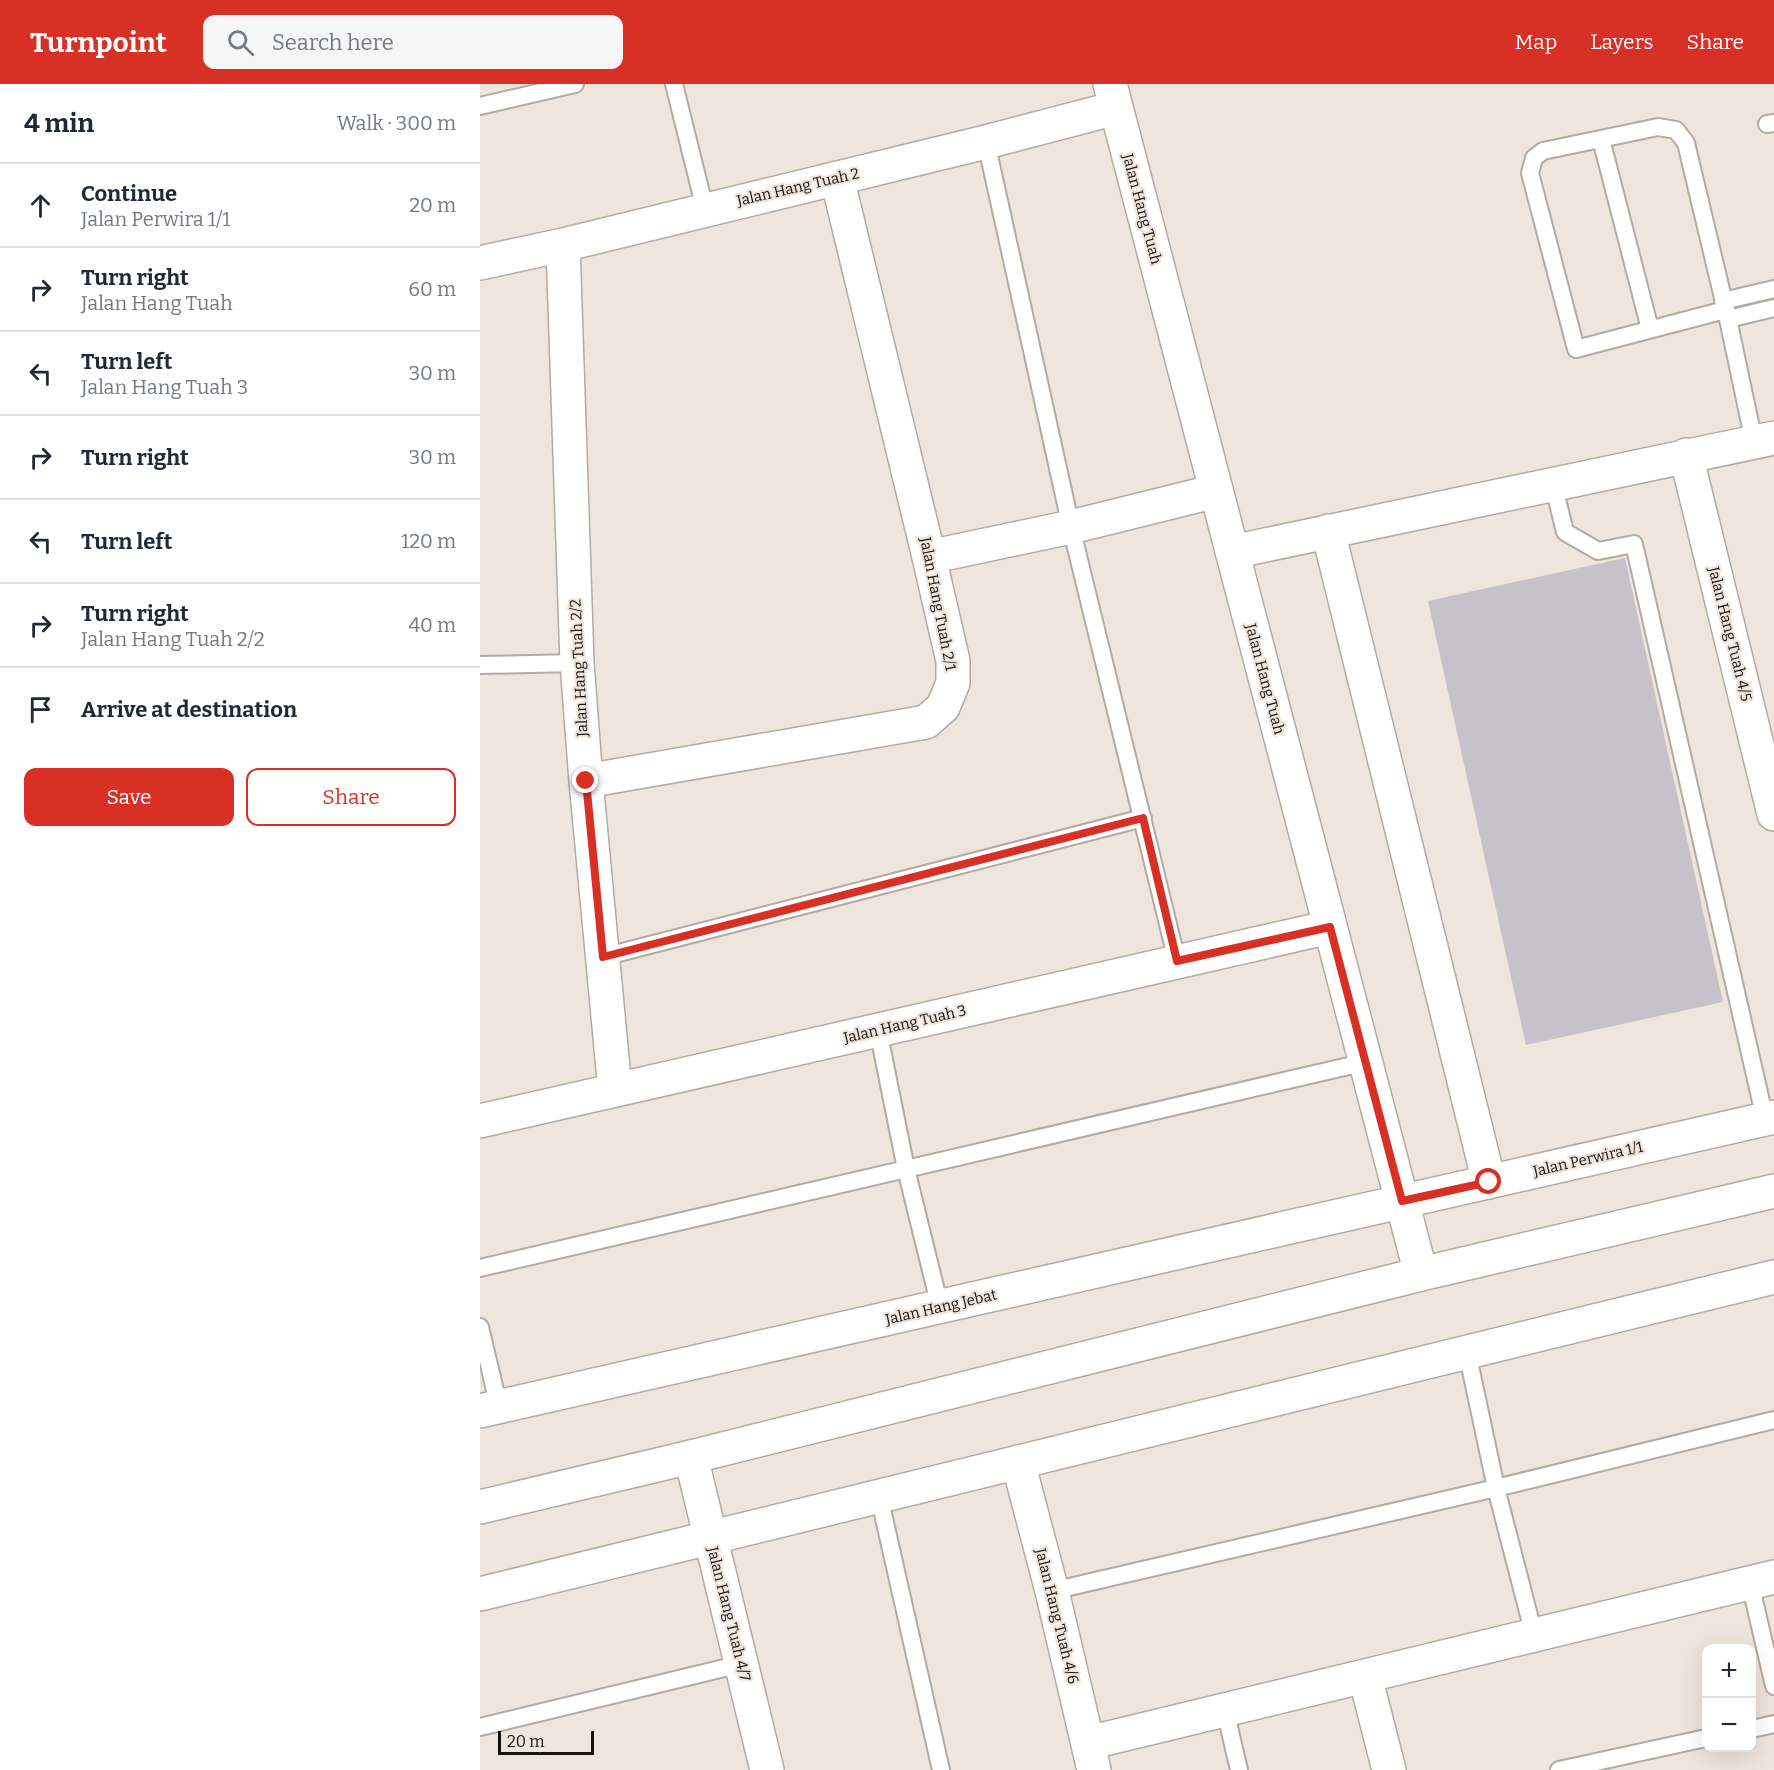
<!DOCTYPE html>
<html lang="en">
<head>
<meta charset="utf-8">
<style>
	:root { --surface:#fff; --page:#f6f6f7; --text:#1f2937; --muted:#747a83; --line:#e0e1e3; --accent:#d93025 }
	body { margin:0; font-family:Bitter,serif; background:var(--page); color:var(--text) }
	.controls { position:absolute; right:18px; bottom:18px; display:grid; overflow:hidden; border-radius:12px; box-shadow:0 6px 24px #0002 }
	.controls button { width:54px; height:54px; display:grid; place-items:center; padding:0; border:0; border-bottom:2px solid var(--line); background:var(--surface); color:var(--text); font:30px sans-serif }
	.scale { position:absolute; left:18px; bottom:15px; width:96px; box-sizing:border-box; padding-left:6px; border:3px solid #14110f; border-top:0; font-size:16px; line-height:21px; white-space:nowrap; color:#14110f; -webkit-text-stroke:4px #eee5dd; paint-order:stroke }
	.stop { position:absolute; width:18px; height:18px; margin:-14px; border:4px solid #d93025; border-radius:50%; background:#fff }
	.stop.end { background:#d93025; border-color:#fff; box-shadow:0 2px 6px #0008 }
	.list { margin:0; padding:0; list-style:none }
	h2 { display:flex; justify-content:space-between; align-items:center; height:78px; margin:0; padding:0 24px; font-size:26px }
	h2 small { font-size:20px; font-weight:400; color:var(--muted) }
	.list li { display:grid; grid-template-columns:39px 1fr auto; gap:18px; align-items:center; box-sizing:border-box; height:84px; padding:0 24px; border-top:2px solid var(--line) }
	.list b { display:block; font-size:22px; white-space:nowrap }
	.list p { margin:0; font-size:20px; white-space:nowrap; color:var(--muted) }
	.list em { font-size:20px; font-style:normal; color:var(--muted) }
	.actions { display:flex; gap:12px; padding:18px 24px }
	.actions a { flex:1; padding:14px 0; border:2px solid var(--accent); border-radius:12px; text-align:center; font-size:21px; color:var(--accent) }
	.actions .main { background:var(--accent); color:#fff }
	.icon { flex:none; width:33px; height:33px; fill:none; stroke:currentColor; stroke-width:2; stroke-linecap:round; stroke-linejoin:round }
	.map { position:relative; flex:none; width:1294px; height:1686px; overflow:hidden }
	header { display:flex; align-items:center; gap:36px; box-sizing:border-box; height:84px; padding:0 30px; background:var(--accent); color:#fff }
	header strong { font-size:28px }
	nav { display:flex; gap:33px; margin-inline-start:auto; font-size:21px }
	.search { width:420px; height:54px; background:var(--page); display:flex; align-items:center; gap:15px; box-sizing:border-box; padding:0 21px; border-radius:12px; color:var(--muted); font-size:22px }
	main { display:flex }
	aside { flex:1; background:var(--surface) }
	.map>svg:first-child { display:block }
	.building { fill:#c7c1ca }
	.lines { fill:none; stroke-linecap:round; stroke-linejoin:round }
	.service-casing { stroke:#b3aba3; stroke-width:20 }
	.minor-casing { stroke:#b3aba3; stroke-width:36 }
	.tertiary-casing { stroke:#b3aba3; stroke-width:36 }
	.service { stroke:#fff; stroke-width:16 }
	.minor { stroke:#fff; stroke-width:33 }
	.tertiary { stroke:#fff; stroke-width:33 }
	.route { stroke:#d93025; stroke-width:8 }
	.labels { text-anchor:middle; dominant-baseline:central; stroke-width:4.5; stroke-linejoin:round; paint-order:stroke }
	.street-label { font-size:15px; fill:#14110f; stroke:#eee5dd }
</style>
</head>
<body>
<header>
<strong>Turnpoint</strong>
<div class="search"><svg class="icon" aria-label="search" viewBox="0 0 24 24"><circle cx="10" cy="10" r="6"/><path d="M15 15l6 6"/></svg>Search here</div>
<nav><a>Map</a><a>Layers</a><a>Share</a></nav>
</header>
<main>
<aside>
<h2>4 min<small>Walk · 300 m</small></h2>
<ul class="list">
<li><svg class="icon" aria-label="ahead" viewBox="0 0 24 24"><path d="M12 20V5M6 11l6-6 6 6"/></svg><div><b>Continue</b><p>Jalan Perwira 1/1</p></div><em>20 m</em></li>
<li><svg class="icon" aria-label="right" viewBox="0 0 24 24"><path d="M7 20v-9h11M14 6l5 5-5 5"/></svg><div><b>Turn right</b><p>Jalan Hang Tuah</p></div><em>60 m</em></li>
<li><svg class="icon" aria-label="left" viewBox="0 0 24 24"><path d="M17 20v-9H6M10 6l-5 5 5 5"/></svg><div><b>Turn left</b><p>Jalan Hang Tuah 3</p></div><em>30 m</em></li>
<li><svg class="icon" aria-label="right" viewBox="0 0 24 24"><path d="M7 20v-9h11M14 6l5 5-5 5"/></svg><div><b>Turn right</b></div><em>30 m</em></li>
<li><svg class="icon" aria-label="left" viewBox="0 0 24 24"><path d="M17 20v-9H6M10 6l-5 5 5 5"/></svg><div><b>Turn left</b></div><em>120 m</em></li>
<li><svg class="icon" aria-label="right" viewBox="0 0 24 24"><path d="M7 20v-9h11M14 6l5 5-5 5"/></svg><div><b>Turn right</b><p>Jalan Hang Tuah 2/2</p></div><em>40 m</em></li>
<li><svg class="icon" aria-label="arrive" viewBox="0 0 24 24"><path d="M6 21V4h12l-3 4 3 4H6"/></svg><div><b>Arrive at destination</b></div></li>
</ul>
<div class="actions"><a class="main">Save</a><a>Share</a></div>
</aside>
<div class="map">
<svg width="1294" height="1686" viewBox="0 0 1294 1686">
	<rect width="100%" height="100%" fill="#eee5dd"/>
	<path class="building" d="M1145,474L1243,918L1046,961L948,517Z"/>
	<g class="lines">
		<defs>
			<path id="service" d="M194,0L225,125
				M0,22L95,0
				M1287,40L1294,39
				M1121,55L1170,245
				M506,58L591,443L697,877
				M1243,217L1294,205
				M1245,226L1096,265L1050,89L1054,74L1063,67L1178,43L1196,46L1206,59L1248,235L1274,358
				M1248,235L1294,224
				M1073,399L1085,448L1118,467L1154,460L1285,1035
				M0,581L97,579
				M123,873L663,734
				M398,946L426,1085L460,1223
				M0,1184L886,978
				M0,1243L19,1323
				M987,1268L1016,1404L1054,1551
				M399,1412L461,1686
				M1270,1499L1294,1602
				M572,1507L1016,1404L1294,1336
				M745,1626L759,1686
				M0,1643L261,1580
				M1272,1645L1294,1640
				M1079,1686L1226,1654"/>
			<path id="minor" d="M630,0L941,1190
				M83,161L97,579L106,697L135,1006
				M0,179L83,161L506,58L636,24
				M1206,371L1294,730
				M848,447L1009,1098
				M752,468L1294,354
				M449,473L591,443L736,407
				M106,697L446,638L463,623L473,599V577L449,473L357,94
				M0,1037L850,843
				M0,1327L1294,1033
				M211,1373L287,1686
				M538,1378L572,1507L614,1686
				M0,1510L1294,1193
				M885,1592L909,1686
				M608,1659L1294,1493"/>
			<path id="tertiary" d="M0,1423L211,1373L941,1190L1294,1107"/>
		</defs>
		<use href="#service" class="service-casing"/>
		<use href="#minor" class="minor-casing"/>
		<use href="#tertiary" class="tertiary-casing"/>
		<use href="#service" class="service"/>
		<use href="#minor" class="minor"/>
		<use href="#tertiary" class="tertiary"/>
	</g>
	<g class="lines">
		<path class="route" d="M106,697L123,873L663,734L697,877L850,843L922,1117L1009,1098"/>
	</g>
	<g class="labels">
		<g class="street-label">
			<text transform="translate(318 103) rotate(-13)">Jalan Hang Tuah 2</text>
			<text transform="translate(662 125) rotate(75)">Jalan Hang Tuah</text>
			<text transform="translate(458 520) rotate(79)">Jalan Hang Tuah 2/1</text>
			<text transform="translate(1250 550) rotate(76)">Jalan Hang Tuah 4/5</text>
			<text transform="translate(99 584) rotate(-93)">Jalan Hang Tuah 2/2</text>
			<text transform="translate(785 595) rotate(75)">Jalan Hang Tuah</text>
			<text transform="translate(425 940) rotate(-13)">Jalan Hang Tuah 3</text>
			<text transform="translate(1108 1075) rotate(-13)">Jalan Perwira 1/1</text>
			<text transform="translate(461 1223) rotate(-13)">Jalan Hang Jebat</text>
			<text transform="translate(249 1530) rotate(76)">Jalan Hang Tuah 4/7</text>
			<text transform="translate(577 1532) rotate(76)">Jalan Hang Tuah 4/6</text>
		</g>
	</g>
</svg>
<div class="controls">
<button>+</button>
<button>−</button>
</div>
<div class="scale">20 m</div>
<div class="stop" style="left:1009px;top:1098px"></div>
<div class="stop end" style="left:106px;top:697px"></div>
</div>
</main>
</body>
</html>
